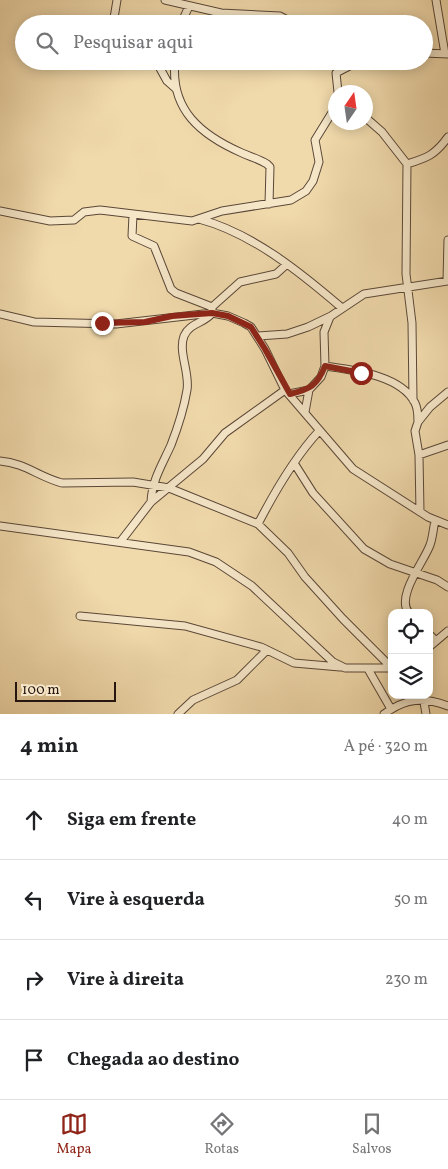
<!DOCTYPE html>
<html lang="pt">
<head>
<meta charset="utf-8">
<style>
	:root { --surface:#fff; --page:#f6f6f6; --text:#202124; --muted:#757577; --line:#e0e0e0; --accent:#8f2418 }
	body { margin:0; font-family:Vollkorn,serif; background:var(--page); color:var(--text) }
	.controls { position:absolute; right:15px; bottom:15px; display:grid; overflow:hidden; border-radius:10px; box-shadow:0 2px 12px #0003 }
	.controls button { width:45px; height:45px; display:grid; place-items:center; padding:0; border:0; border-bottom:1px solid var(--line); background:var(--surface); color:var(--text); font:25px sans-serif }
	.compass { position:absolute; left:328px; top:85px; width:45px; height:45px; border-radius:50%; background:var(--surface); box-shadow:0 2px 12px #0003; rotate:13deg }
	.scale { position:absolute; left:15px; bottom:12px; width:101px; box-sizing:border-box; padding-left:5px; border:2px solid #281610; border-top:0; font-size:14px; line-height:18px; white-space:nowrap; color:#281610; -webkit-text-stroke:4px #f5e6c8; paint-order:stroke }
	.stop { position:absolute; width:15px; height:15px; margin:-11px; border:4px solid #8f2418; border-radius:50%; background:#fff }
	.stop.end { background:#8f2418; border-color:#fff; box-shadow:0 1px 5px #0008 }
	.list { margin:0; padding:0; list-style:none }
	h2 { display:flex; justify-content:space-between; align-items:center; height:65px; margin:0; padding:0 20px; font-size:21px }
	h2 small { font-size:16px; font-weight:400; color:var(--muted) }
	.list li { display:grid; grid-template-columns:32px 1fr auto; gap:15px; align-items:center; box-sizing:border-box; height:80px; padding:0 20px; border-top:1px solid var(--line) }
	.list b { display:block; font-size:19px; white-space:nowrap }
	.list em { font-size:16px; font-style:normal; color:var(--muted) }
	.icon { flex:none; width:28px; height:28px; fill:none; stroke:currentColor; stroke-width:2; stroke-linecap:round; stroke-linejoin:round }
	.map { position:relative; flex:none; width:448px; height:714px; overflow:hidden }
	.search { position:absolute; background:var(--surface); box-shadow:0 2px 12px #0003; left:15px; right:15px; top:15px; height:55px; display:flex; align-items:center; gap:12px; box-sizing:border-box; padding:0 18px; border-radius:28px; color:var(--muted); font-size:19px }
	.sheet { height:385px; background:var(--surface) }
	nav { display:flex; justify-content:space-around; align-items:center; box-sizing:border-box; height:70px; border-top:1px solid var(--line); background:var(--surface); font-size:14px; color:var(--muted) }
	nav a { display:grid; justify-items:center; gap:2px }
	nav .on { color:var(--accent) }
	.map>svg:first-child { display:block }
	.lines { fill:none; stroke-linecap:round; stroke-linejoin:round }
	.minor-casing { stroke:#5a4737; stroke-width:9 }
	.minor { stroke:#f5e6c8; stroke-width:7 }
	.route { stroke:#8f2418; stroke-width:6 }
</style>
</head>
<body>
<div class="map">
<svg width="448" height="714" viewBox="0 0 448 714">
	<rect width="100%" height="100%" fill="#f0d9ab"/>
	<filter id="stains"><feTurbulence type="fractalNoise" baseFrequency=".004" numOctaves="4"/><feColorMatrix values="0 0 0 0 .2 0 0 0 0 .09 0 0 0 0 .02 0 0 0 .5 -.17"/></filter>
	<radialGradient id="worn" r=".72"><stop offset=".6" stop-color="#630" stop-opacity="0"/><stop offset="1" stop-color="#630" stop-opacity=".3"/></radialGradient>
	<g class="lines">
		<defs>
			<path id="minor" d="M165,0L221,13L280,16L295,24
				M436,0L445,54
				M113,24L117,0
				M181,24L189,6
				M424,53L448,54
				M156,61L167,81L176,89
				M175,61C170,110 201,135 242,153C251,157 259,159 267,164L270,167L269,204
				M338,92L336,73L359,61
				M366,118L382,132L407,164L406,274L412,323L413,400
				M407,164C427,158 435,155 448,137
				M0,211L50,221L74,220L84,212L100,210L192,221L222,211L291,200L306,191L313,181L319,162L315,140L336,106
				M133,215L132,236L154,246L171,289L176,293L212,307
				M199,219C252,233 300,272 342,308
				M447,281L448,240
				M212,307L240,282L276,274L286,265
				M0,314L34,322L116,324L212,313L228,316L244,323L251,327L265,349L285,390L353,469L428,517L448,525
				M258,336L287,334L308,327L331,316L364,294L448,281
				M325,366C353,370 401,375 415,403C418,409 418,416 418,422
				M289,394L309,390
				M305,412L309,390L321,377L325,366L324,332L330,317
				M419,455L448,445
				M0,461C25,463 39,477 62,483L133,482L169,488L258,524L288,553L305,577L343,619L392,668
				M294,463L313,493L364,549L390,564L437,580L448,587
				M151,502C152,480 162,465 171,445C178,427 184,408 187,390C190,373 178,352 184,336C190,322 204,324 212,313V307
				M420,512L419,455L415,431L418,422L430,407L448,392
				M258,524C275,491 294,458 319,431
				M0,526L189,552L216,562L252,586L333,662L345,668H392
				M121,541L151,502L203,459L225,433L285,390
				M409,613C395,597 425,560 430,545C433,537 433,529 435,521
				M80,616L185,626L261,647L294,663L340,667
				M429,634L436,641
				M429,647L448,631
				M368,669L391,709
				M423,696L426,714
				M178,714L193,700L237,680L267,650
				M384,714C406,698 423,697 448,706"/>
		</defs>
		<use href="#minor" class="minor-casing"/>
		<use href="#minor" class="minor"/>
	</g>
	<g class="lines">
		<path class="route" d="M102,323L145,322L172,316L212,313L228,316L251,327L265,349L290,394C310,389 317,386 325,366L361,373"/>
	</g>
	<rect width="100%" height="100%" filter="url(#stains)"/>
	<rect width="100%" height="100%" fill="url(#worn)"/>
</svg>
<div class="controls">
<button><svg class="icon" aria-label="locate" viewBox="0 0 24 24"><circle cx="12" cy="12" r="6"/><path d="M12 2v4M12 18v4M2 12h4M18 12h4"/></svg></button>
<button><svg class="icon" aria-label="layers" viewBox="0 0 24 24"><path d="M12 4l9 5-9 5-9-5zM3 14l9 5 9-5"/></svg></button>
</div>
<svg class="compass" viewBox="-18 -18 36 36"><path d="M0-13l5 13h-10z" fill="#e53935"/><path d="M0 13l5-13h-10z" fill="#757577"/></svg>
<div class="scale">100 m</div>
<div class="stop" style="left:361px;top:373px"></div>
<div class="stop end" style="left:102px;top:323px"></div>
<div class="search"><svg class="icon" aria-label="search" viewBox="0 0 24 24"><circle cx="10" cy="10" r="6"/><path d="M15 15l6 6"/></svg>Pesquisar aqui</div>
</div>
<section class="sheet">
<h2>4 min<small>A pé · 320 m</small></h2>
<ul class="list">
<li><svg class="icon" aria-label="ahead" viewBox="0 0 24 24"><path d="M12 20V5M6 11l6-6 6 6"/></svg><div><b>Siga em frente</b></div><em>40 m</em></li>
<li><svg class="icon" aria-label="left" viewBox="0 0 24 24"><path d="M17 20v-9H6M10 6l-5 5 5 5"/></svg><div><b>Vire à esquerda</b></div><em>50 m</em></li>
<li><svg class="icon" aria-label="right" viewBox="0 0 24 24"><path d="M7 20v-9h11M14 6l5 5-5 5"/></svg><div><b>Vire à direita</b></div><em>230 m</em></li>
<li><svg class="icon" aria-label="arrive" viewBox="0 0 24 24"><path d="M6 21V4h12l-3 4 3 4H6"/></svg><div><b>Chegada ao destino</b></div></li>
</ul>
</section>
<nav>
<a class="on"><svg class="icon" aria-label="map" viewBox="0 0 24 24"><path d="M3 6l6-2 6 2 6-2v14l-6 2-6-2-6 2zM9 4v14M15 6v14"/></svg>Mapa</a>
<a><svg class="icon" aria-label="directions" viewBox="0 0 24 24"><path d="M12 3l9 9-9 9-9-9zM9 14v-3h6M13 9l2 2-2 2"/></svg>Rotas</a>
<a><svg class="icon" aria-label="saved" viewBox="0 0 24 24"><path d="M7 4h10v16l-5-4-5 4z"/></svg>Salvos</a>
</nav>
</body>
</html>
